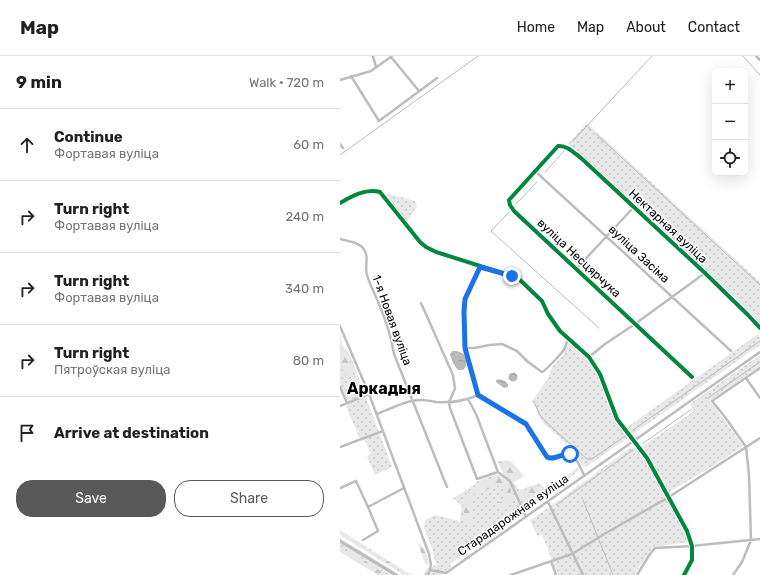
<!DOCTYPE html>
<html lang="en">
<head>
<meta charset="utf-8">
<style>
	:root { --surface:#fff; --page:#f2f2f2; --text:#202124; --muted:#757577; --line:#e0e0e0; --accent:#595959 }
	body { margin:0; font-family:Rubik,sans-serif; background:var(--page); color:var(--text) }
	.controls { position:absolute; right:12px; top:12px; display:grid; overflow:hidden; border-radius:8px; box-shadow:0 4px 16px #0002 }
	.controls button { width:36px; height:36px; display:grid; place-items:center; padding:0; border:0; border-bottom:1px solid var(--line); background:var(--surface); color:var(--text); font:20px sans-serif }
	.stop { position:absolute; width:12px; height:12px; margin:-9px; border:3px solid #1a73e8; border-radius:50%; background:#fff }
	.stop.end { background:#1a73e8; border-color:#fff; box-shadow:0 1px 4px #0008 }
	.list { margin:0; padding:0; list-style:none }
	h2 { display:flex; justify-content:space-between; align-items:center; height:52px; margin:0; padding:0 16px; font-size:17px }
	h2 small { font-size:13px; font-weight:400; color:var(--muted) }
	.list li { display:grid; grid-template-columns:26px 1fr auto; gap:12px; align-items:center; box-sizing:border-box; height:72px; padding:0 16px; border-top:1px solid var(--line) }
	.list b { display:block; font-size:15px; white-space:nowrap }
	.list p { margin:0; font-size:13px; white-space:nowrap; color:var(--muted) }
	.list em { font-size:13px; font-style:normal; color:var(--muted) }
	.actions { display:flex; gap:8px; padding:12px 16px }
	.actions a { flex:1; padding:9px 0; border:1px solid var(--accent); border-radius:16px; text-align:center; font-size:14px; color:var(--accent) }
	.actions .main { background:var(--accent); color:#fff }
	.icon { flex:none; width:22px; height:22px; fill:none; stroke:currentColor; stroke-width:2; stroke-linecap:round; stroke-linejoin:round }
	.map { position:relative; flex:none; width:420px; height:519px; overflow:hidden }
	header { display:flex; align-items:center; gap:24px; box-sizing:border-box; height:56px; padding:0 20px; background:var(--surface); border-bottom:1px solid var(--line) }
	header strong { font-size:19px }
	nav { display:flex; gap:22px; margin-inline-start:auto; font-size:14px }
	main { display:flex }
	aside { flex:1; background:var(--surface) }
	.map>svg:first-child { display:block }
	.grass { fill:url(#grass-dots) }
	.forest { fill:url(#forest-firs) }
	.water { fill:url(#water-ripples) }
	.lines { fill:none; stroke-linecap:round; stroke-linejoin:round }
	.stream { stroke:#bababa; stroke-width:1 }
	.major-casing { stroke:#dbdbdb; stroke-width:4 }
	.minor { stroke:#bdbdbd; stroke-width:2.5 }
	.major { stroke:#bdbdbd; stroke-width:3 }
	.cycleway-casing { stroke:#fff; stroke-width:6 }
	.cycleway { stroke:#00873e; stroke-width:4 }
	.route { stroke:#1a73e8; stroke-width:5 }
	.labels { text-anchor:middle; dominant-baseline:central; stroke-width:3; stroke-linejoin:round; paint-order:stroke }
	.street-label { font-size:12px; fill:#000; stroke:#fff }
	.district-label { font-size:16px; font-weight:bold; fill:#000; stroke:#fff }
</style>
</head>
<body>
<header>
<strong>Map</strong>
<nav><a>Home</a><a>Map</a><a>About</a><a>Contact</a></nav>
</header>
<main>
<aside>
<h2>9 min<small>Walk · 720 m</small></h2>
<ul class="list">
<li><svg class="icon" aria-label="ahead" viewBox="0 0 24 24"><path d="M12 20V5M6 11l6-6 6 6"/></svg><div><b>Continue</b><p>Фортавая вуліца</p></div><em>60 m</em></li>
<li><svg class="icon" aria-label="right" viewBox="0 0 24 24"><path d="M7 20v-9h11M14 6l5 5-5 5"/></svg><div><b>Turn right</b><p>Фортавая вуліца</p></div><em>240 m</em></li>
<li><svg class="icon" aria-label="right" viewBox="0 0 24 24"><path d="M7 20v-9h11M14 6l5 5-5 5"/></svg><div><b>Turn right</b><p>Фортавая вуліца</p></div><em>340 m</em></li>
<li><svg class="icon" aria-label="right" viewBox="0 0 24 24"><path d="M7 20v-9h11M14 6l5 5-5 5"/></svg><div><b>Turn right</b><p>Пятроўская вуліца</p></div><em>80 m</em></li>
<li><svg class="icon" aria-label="arrive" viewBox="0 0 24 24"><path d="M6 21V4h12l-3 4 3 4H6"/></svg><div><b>Arrive at destination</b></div></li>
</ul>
<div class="actions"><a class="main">Save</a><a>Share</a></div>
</aside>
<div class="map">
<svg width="420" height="519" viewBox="0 0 420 519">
	<defs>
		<pattern id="grass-dots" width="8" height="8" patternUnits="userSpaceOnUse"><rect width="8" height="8" fill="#e8e8e8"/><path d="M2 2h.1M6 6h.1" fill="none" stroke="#c5c5c5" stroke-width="1.8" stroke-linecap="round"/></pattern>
		<pattern id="forest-firs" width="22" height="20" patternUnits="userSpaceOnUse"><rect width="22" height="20" fill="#e8e8e8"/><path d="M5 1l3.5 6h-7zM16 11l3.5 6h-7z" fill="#c5c5c5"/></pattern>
		<pattern id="water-ripples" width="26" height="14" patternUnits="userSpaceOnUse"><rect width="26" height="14" fill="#bababa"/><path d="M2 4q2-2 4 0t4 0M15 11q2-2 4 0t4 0" fill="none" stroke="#9e9e9e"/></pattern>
	</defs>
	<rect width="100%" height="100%" fill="#fff"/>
	<path class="grass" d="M247,67L420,226V268L369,217L228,88Z
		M42,136L75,145L77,150L67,166Z
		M0,276L2,289L10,299L52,411L35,419L27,400L31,398L25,384L21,385L6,351L9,347L0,328Z
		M418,278L420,281V289L246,411L243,410L235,398L226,394L228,389L205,369L199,360L192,345L207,324L212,311L223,299L228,288L230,287C238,293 245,298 251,305C267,325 267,353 283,374Z
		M420,299V310L369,345L375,351L403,390L373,410L329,436L303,390L354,355L350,348Z
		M290,392H296C319,420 333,454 349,486L313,491L294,519H218L202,479L197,480L190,464L208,452Z
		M238,409L239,412L236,417L110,508L111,511L100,519H83L87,513L96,509L92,493L84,472L85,464L95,459L120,465L122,450L113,442L136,428V426C157,418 166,412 179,434L200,427L206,434L237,412Z
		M0,474L71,519H64L0,479Z
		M0,487L51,519H38L0,496Z"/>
	<path class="forest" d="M0,287L8,298L12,319L10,321L6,319L0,305Z
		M16,317L24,337L17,342L15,341L12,335V329L18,330L14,318Z
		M166,404L172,406L184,420L174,426L163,418L158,406Z
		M156,422C172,421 169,431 172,443L167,450L159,454L156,447L162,446L164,442L163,432L160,429L134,438L133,441L132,466L129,467L125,466L124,463V442L129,435L146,424Z
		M198,430L201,432L203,436L202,439L191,446L186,445L185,442L179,441L178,439L179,436Z
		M0,475L22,488L23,491H20L0,478Z
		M78,488H80C86,493 89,502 88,509L85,508Z
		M31,494L55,510L56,512H54L31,497L29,495Z
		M10,496L27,506L36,513L48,519H39L13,503L9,499Z"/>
	<path class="water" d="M112,295H117L124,298C126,304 128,310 123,314H118L114,309L110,299Z
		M168.5 321a4.5 4.5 0 1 1 9 0a4.5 4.5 0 1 1-9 0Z
		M156,324C161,322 165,325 168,328V331L164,332L156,326Z"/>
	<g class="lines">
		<path class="stream" d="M403,0L420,19
			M248,71L251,74
			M256,78L420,229
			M233,85L312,0
			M0,99L138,0
			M205,116L224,95
			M176,148L197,126
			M169,156L151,175L259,272
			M368,342L420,306
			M195,348L200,359L205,365L247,403H252L285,380
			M293,374L420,285
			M302,388L352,353
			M264,415L293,394
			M243,444L273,519
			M216,449L261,417"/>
		<defs>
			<path id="major" d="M0,485L56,519"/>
		</defs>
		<use href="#major" class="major-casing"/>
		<path class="minor" d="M33,0L36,11
			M416,0L420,4
			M51,1L79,35
			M11,20L39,65L97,22
			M0,24L31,15L52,0
			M0,88L3,92
			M195,115L391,295
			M0,147C12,140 26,132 40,136L80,186L86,191L96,196L172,220L179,223L202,245L208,258L220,275L249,301L260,318L277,363L307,402L347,475L352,490V504L344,519
			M0,183C7,185 18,186 23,192C30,200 24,210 27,219C30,229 35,238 39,248C46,264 51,281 54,298L107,431
			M140,211L125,243L123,256L125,292L138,339L186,368L207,401C215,404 220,398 227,397C237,400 240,411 244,419
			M236,213L294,151
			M81,247L113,319L115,333L109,346L110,352L137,423L158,416
			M0,270L29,338L89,498L91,509L88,519
			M125,292H135L149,289L162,288L177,295L188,306L202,316C205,315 221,298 223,295C226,291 226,287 228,283
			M249,301L265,288L295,268L365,217
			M352,321L174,155L170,149L169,144L218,90C227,89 234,97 241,102L365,217L408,259L420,272
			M406,322L420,342
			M0,331L7,347
			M128,343L136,358L158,416L170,425L186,461
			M0,350L29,338
			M37,358C50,353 66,344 81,344C86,344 91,345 96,346C111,347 125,345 138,339
			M0,391L43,375
			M0,432L16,425L28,451L64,432
			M208,446L243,519
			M23,484L38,475L28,451
			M211,505L216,519
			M90,514L106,517L420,296
			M171,519L232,498L266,477L329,441L420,382
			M297,519L310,498L315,492L352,490L420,483
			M393,519L402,506L411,484L409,419L406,391L385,361L372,345L420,312"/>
		<use href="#major" class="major"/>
		<defs>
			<path id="cycleway" d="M0,147C12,140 26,132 40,136L80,186L86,191L96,196L172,220L179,223L202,245L208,258L220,275L249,301L260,318L277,363L307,402L347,475L352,490V504L344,519
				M352,321L174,155L170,149L169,144L218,90C227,89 234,97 241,102L365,217L408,259L420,272"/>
		</defs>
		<use href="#cycleway" class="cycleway-casing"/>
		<use href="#cycleway" class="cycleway"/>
	</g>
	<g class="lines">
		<path class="route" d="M172,220L140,211L125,243L124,256L125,292L138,339L186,368L207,401C215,405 221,397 230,398"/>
	</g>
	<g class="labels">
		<g class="street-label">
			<text transform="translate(328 170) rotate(43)">Нектарная вуліца</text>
			<text transform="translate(299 198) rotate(43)">вуліца Засіма</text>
			<text transform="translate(239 202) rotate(43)">вуліца Несцярчука</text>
			<text transform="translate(52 264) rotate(70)">1-я Новая вуліца</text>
			<text transform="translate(173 459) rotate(-35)">Старадарожная вуліца</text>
		</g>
		<g class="district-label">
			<text x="44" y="332">Аркадыя</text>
		</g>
	</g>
</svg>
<div class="controls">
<button>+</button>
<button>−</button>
<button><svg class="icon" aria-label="locate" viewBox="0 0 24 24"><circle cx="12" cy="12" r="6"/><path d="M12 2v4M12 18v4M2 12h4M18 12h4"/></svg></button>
</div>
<div class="stop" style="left:230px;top:398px"></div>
<div class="stop end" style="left:172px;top:220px"></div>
</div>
</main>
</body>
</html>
